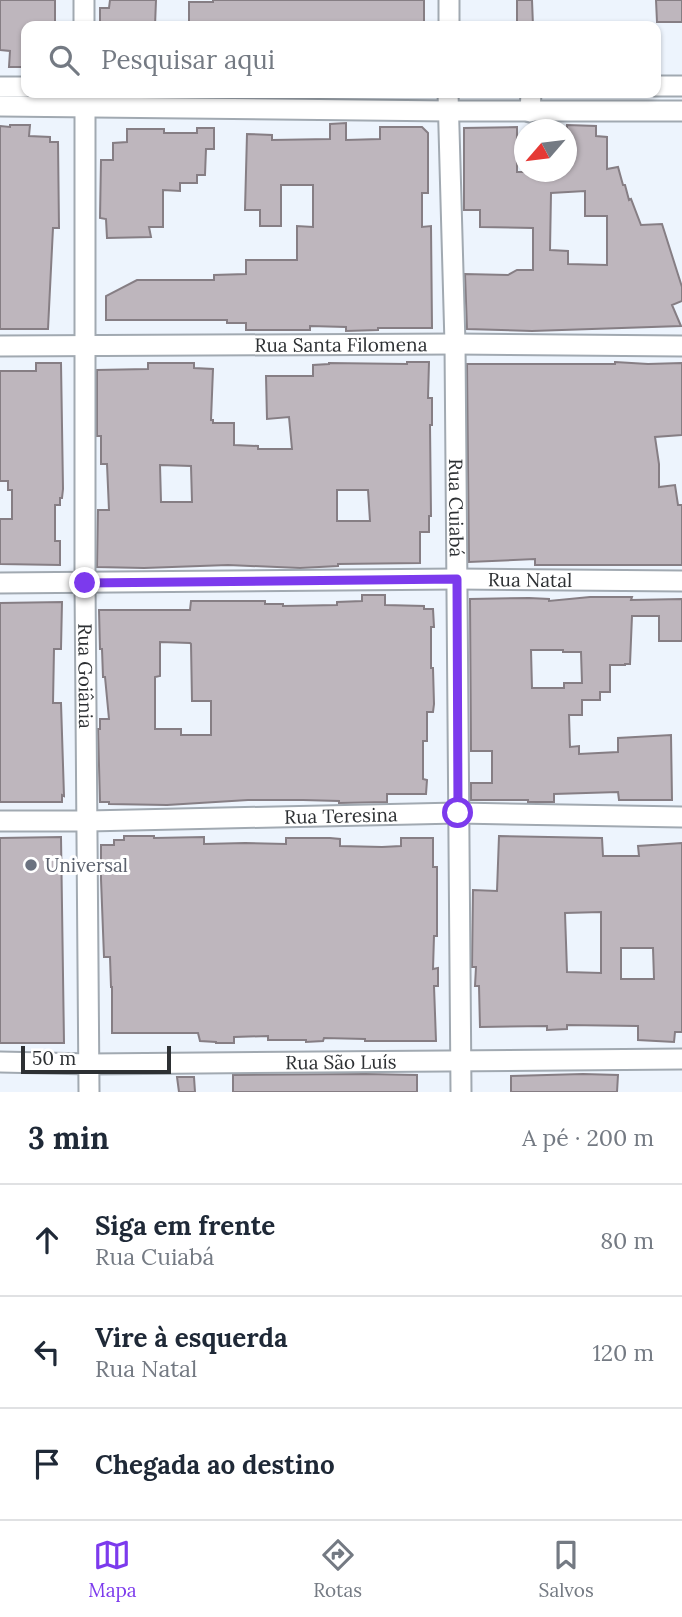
<!DOCTYPE html>
<html lang="pt">
<head>
<meta charset="utf-8">
<style>
	:root { --surface:#fff; --page:#f6f6f7; --text:#1f2937; --muted:#747a83; --line:#e0e1e3; --accent:#7c3aed }
	body { margin:0; font-family:Lora,serif; background:var(--page); color:var(--text) }
	.compass { position:absolute; left:514px; top:119px; width:63px; height:63px; border-radius:50%; background:var(--surface); box-shadow:0 2px 5px #0004; rotate:242deg }
	.scale { position:absolute; left:21px; bottom:18px; width:150px; box-sizing:border-box; padding-left:7px; border:4px solid #2d3033; border-top:0; font-size:19px; line-height:24px; white-space:nowrap; color:#2d3033; -webkit-text-stroke:5px #fff; paint-order:stroke }
	.stop { position:absolute; width:21px; height:21px; margin:-16px; border:5px solid #7c3aed; border-radius:50%; background:#fff }
	.stop.end { background:#7c3aed; border-color:#fff; box-shadow:0 2px 7px #0008 }
	.list { margin:0; padding:0; list-style:none }
	h2 { display:flex; justify-content:space-between; align-items:center; height:91px; margin:0; padding:0 28px; font-size:30px }
	h2 small { font-size:23px; font-weight:400; color:var(--muted) }
	.list li { display:grid; grid-template-columns:46px 1fr auto; gap:21px; align-items:center; box-sizing:border-box; height:112px; padding:0 28px; border-top:2px solid var(--line) }
	.list b { display:block; font-size:26px; white-space:nowrap }
	.list p { margin:0; font-size:23px; white-space:nowrap; color:var(--muted) }
	.list em { font-size:23px; font-style:normal; color:var(--muted) }
	.icon { flex:none; width:38px; height:38px; fill:none; stroke:currentColor; stroke-width:2; stroke-linecap:round; stroke-linejoin:round }
	.map { position:relative; flex:none; width:682px; height:1092px; overflow:hidden }
	.search { position:absolute; background:var(--surface); box-shadow:0 2px 5px #0004; left:21px; right:21px; top:21px; height:77px; display:flex; align-items:center; gap:18px; box-sizing:border-box; padding:0 24px; border-radius:14px; color:var(--muted); font-size:26px }
	.sheet { height:427px; background:var(--surface) }
	nav { display:flex; justify-content:space-around; align-items:center; box-sizing:border-box; height:98px; border-top:2px solid var(--line); background:var(--surface); font-size:19px; color:var(--muted) }
	nav a { display:grid; justify-items:center; gap:4px }
	nav .on { color:var(--accent) }
	.map>svg:first-child { display:block }
	.building { fill:#beb6bd; stroke:#867e84; stroke-width:2; fill-rule:evenodd }
	.lines { fill:none; stroke-linecap:round; stroke-linejoin:round }
	.street-casing { stroke:#a1a9b1; stroke-width:23 }
	.street { stroke:#fff; stroke-width:19 }
	.route { stroke:#7c3aed; stroke-width:9 }
	.worship-dot { fill:#6b7280; stroke:#fff; stroke-width:2.5 }
	.labels { text-anchor:middle; dominant-baseline:central; stroke-width:6; stroke-linejoin:round; paint-order:stroke }
	.street-label { font-size:19px; fill:#2d3033; stroke:#fff }
	.worship-label { font-size:19px; fill:#5b616d; stroke:#fff; text-anchor:start }
</style>
</head>
<body>
<div class="map">
<svg width="682" height="1092" viewBox="0 0 682 1092">
	<rect width="100%" height="100%" fill="#edf4fd"/>
	<path class="building" d="M0,0H55V26H26V67H9L10,51L0,50Z
		M110,0H156L155,26H100V8H109Z
		M213,0H424V26H189V2H213Z
		M517,0H532L533,26H517Z
		M656,0H682V22H657Z
		M346,123V140L380,139V127H422L428,133V193H422V227L431,226L432,328H378V330L346,331V327L310,326V330H246V323H227V320H106V296L137,280H214V275L246,274V260H297V226L313,227V185H281V226H260V210H245L247,134L272,135V140L330,139V124Z
		M10,125H30L29,136L50,137V142H58L59,228H53L48,329H0V126L10,127Z
		M567,125L596,126V136L607,137V169L618,167L623,185H625L629,200L631,199L641,225L662,224L682,287V301L672,305L681,326L532,331L467,329L465,274L508,275L517,270H533V228L480,227V210H464V128L517,127V172H566ZM585,191V216H607V265L568,264V251L550,250L551,193Z
		M197,128H214V149H206L205,175H197V183H180V191L163,190V227H149L151,237L107,238L106,219L100,218L101,160H113V143L127,142V129H164V133H197Z
		M407,362H429L428,398H432V425H430L431,516H429V532H420V563L338,564V566L300,568L228,565L144,568L97,567L98,510H109L107,464H101V436H97V370L148,369V363H194V368L213,369L211,420H213V423H234V445L258,446V449H292L289,417L267,419L266,376H313V365L329,364V363L407,364ZM160,465L191,466L192,502H161ZM337,490H368L370,521H337Z
		M615,362L648,364L682,363V435L655,437L659,464V487L675,485L678,505H682V565H535V559L469,562L467,364H615Z
		M36,363H61L63,489L62,498H60V505H55V541H60V565L0,564V519H12V490H8V481H0V371H36Z
		M362,595H385V605L424,606V609H433L434,627H431V668H433L434,704L433,712H427V741H423V779L427,780L426,794H387V802L339,803V801L303,800H248L167,805L109,804V802H100L98,729H100V719H109L105,677H103L102,649H100L99,610H190L191,601H265V604H283V606L337,605V602L362,601ZM160,642L190,643L191,644L192,701H211V735H181V729H155V677L160,676Z
		M590,597H632L631,600L682,599V641H659V616H632L630,664H625V665H610V692H600V700H582V715H569L570,747L579,746V754L618,752V738L671,735L672,800H619L618,792L554,794V802H528V800H471V783H492V751H471L470,599L529,598L549,599V601ZM531,650H563V652H581L582,683H564V688H532Z
		M62,602L61,649H54L53,703H61L64,796L62,795V802H0V603Z
		M124,836H154V838L204,837V844L245,843L286,844V838H330L340,839V846L382,847L401,846V838H433V867H437V936H434L433,969L438,968V986H434L436,1041H365V1039L324,1038L323,1041L306,1042V1040H268V1036L234,1037V1043H216V1042L200,1041L198,1033H112V987H111L110,957H104L101,879V845H114V840H124Z
		M499,836L602,838L603,856H639L638,846L682,843V1032H675L674,1042L638,1040V1026L567,1025V1029L547,1030V1026L480,1027L479,986H475L476,967H472L473,890L497,891ZM601,912V973L567,972L565,913ZM621,948H653L654,979H621Z
		M61,837L64,1043H0V838Z
		M365,1074L417,1075V1092H233V1075Z
		M583,1074L618,1075L617,1092H511V1076Z
		M177,1077H194L195,1092H179Z"/>
	<g class="lines">
		<defs>
			<g id="street">
				<path d="M84,0V26"/>
				<path d="M449,26V0"/>
				<path d="M656,86H682"/>
				<path d="M0,87H26"/>
				<path id="s1" d="M85,93V583L89,1092"/>
				<path id="s2" d="M448,93L455,344L461,1092"/>
				<path d="M0,106L449,111H682"/>
				<path d="M530,112L531,93"/>
				<path id="s3" d="M0,346L455,344L682,346"/>
				<path id="s4" d="M0,583L457,579L682,581"/>
				<path id="s5" d="M0,821H88L458,813L682,817"/>
				<path id="s6" d="M0,1062L90,1064L682,1059"/>
			</g>
		</defs>
		<use href="#street" class="street-casing"/>
		<use href="#street" class="street"/>
	</g>
	<g class="lines">
		<path class="route" d="M85,583L457,579L458,813"/>
	</g>
	<circle class="worship-dot" cx="31" cy="865" r="7"/>
	<g class="labels">
		<g class="street-label">
			<text stroke="none"><textPath href="#s3" startOffset="341">Rua Santa Filomena</textPath></text>
			<text stroke="none"><textPath href="#s2" startOffset="415">Rua Cuiabá</textPath></text>
			<text stroke="none"><textPath href="#s4" startOffset="530">Rua Natal</textPath></text>
			<text stroke="none"><textPath href="#s1" startOffset="583">Rua Goiânia</textPath></text>
			<text stroke="none"><textPath href="#s5" startOffset="341">Rua Teresina</textPath></text>
			<text stroke="none"><textPath href="#s6" startOffset="341">Rua São Luís</textPath></text>
		</g>
		<g class="worship-label">
			<text x="45" y="865">Universal</text>
		</g>
	</g>
</svg>
<svg class="compass" viewBox="-18 -18 36 36"><path d="M0-13l5 13h-10z" fill="#e53935"/><path d="M0 13l5-13h-10z" fill="#747a83"/></svg>
<div class="scale">50 m</div>
<div class="stop" style="left:458px;top:813px"></div>
<div class="stop end" style="left:85px;top:583px"></div>
<div class="search"><svg class="icon" aria-label="search" viewBox="0 0 24 24"><circle cx="10" cy="10" r="6"/><path d="M15 15l6 6"/></svg>Pesquisar aqui</div>
</div>
<section class="sheet">
<h2>3 min<small>A pé · 200 m</small></h2>
<ul class="list">
<li><svg class="icon" aria-label="ahead" viewBox="0 0 24 24"><path d="M12 20V5M6 11l6-6 6 6"/></svg><div><b>Siga em frente</b><p>Rua Cuiabá</p></div><em>80 m</em></li>
<li><svg class="icon" aria-label="left" viewBox="0 0 24 24"><path d="M17 20v-9H6M10 6l-5 5 5 5"/></svg><div><b>Vire à esquerda</b><p>Rua Natal</p></div><em>120 m</em></li>
<li><svg class="icon" aria-label="arrive" viewBox="0 0 24 24"><path d="M6 21V4h12l-3 4 3 4H6"/></svg><div><b>Chegada ao destino</b></div></li>
</ul>
</section>
<nav>
<a class="on"><svg class="icon" aria-label="map" viewBox="0 0 24 24"><path d="M3 6l6-2 6 2 6-2v14l-6 2-6-2-6 2zM9 4v14M15 6v14"/></svg>Mapa</a>
<a><svg class="icon" aria-label="directions" viewBox="0 0 24 24"><path d="M12 3l9 9-9 9-9-9zM9 14v-3h6M13 9l2 2-2 2"/></svg>Rotas</a>
<a><svg class="icon" aria-label="saved" viewBox="0 0 24 24"><path d="M7 4h10v16l-5-4-5 4z"/></svg>Salvos</a>
</nav>
</body>
</html>
